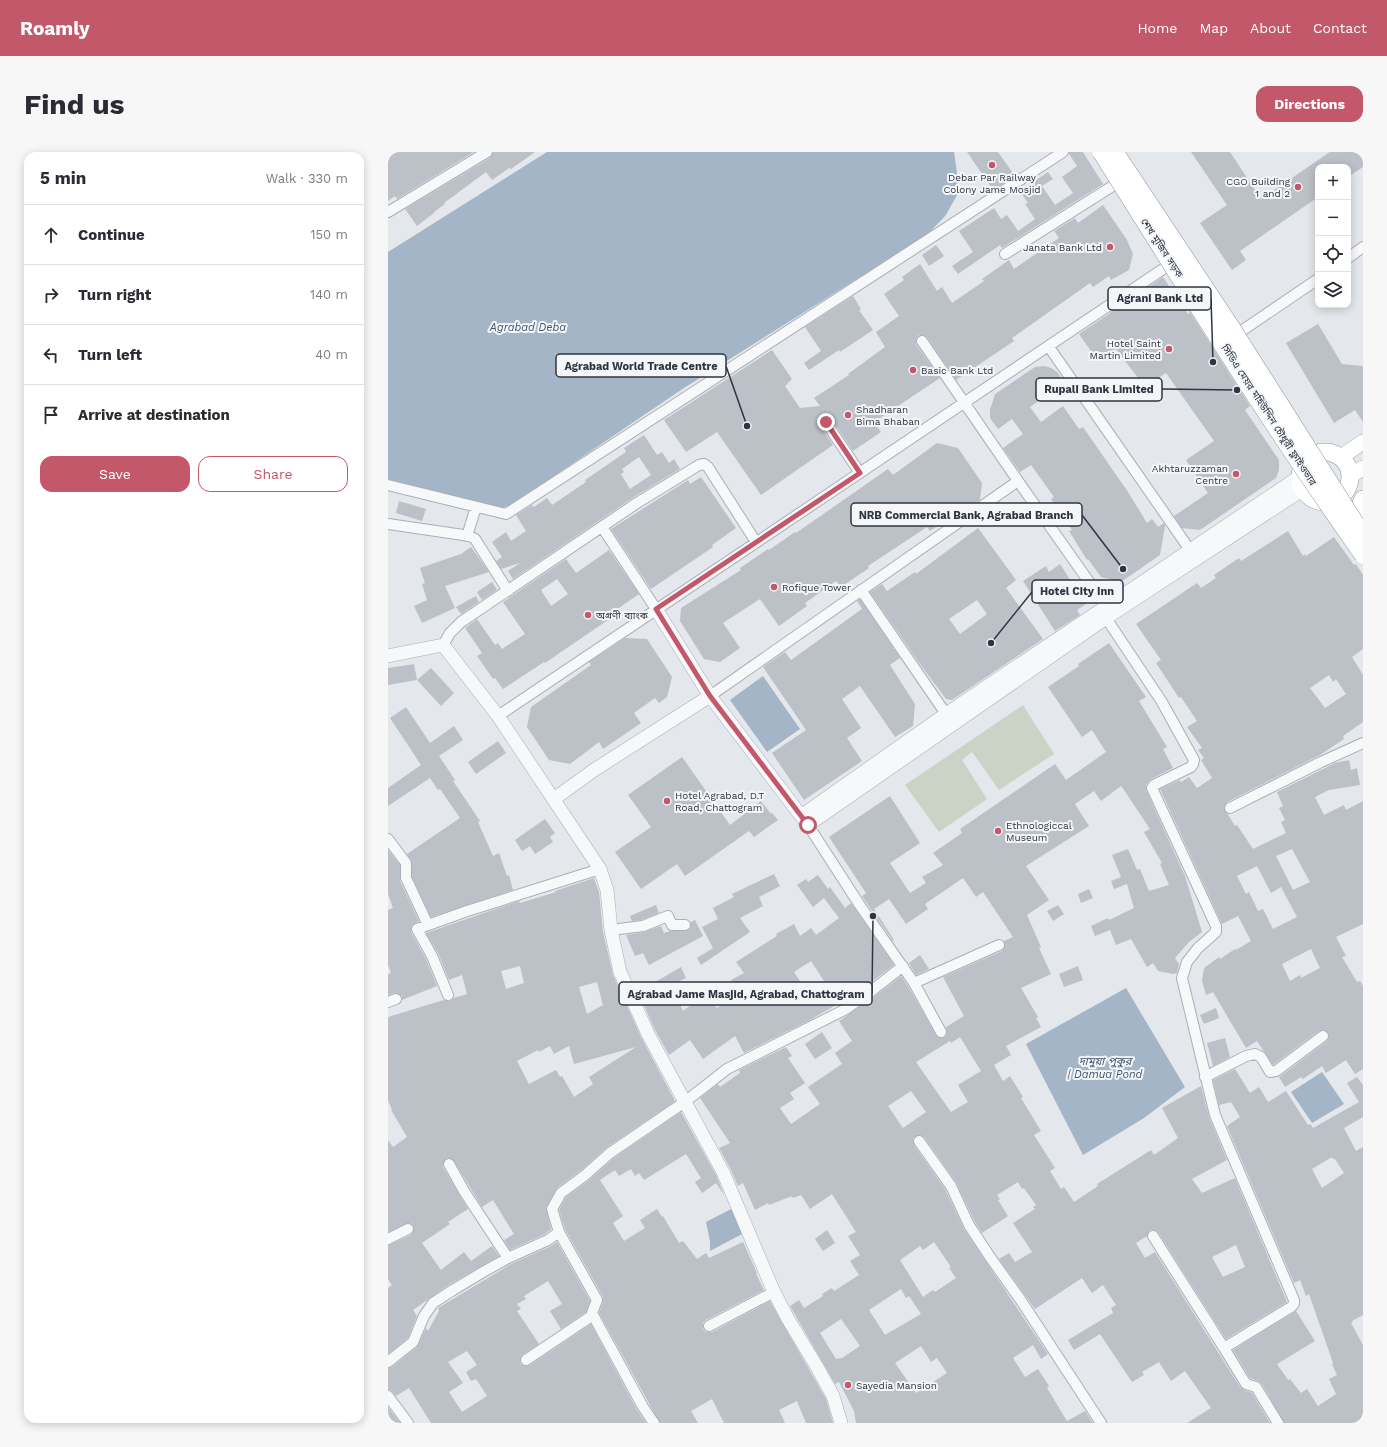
<!DOCTYPE html>
<html lang="en">
<head>
<meta charset="utf-8">
<style>
	:root { --surface:#fff; --page:#f7f7f7; --text:#2b2b33; --muted:#7c7c81; --line:#e1e1e2; --accent:#c2586a }
	body { margin:0; font-family:"Work Sans","Noto Sans Bengali",sans-serif; background:var(--page); color:var(--text) }
	.controls { position:absolute; right:12px; top:12px; display:grid; overflow:hidden; border-radius:8px; box-shadow:0 2px 10px #0003 }
	.controls button { width:36px; height:36px; display:grid; place-items:center; padding:0; border:0; border-bottom:1px solid var(--line); background:var(--surface); color:var(--text); font:20px sans-serif }
	.stop { position:absolute; width:12px; height:12px; margin:-9px; border:3px solid #c2586a; border-radius:50%; background:#fff }
	.stop.end { background:#c2586a; border-color:#fff; box-shadow:0 1px 4px #0008 }
	.list { margin:0; padding:0; list-style:none }
	h2 { display:flex; justify-content:space-between; align-items:center; height:52px; margin:0; padding:0 16px; font-size:17px }
	h2 small { font-size:13px; font-weight:400; color:var(--muted) }
	.list li { display:grid; grid-template-columns:26px 1fr auto; gap:12px; align-items:center; box-sizing:border-box; height:60px; padding:0 16px; border-top:1px solid var(--line) }
	.list b { display:block; font-size:15px; white-space:nowrap }
	.list em { font-size:13px; font-style:normal; color:var(--muted) }
	.actions { display:flex; gap:8px; padding:12px 16px }
	.actions a { flex:1; padding:9px 0; border:1px solid var(--accent); border-radius:12px; text-align:center; font-size:14px; color:var(--accent) }
	.actions .main { background:var(--accent); color:#fff }
	.icon { flex:none; width:22px; height:22px; fill:none; stroke:currentColor; stroke-width:2; stroke-linecap:round; stroke-linejoin:round }
	.map { position:relative; flex:none; width:975px; height:1271px; overflow:hidden; border-radius:12px }
	header { display:flex; align-items:center; gap:24px; box-sizing:border-box; height:56px; padding:0 20px; background:var(--accent); color:#fff }
	header strong { font-size:19px }
	nav { display:flex; gap:22px; margin-inline-start:auto; font-size:14px }
	.intro { display:flex; align-items:center; justify-content:space-between; box-sizing:border-box; height:96px; padding:0 24px }
	h1 { margin:0; font-size:28px }
	.button { padding:10px 18px; border-radius:12px; background:var(--accent); color:#fff; font-size:14px; font-weight:700 }
	main { display:flex; gap:24px; padding:0 24px }
	aside { flex:1; background:var(--surface); border-radius:12px; box-shadow:0 2px 10px #0003 }
	.map>svg:first-child { display:block }
	.green { fill:#cad4c6 }
	.water { fill:#a4b5c7 }
	.building { fill:#bcc0c7; fill-rule:evenodd }
	.lines { fill:none; stroke-linecap:round; stroke-linejoin:round }
	.minor-casing { stroke:#aaaeb5; stroke-width:12 }
	.tertiary-casing { stroke:#aaaeb5; stroke-width:14 }
	.secondary-casing { stroke:#aaaeb5; stroke-width:16 }
	.trunk-casing { stroke:#8d95a0; stroke-width:18 }
	.minor { stroke:#f7f8f9; stroke-width:10 }
	.tertiary { stroke:#f7f8f9; stroke-width:13 }
	.secondary { stroke:#fff; stroke-width:15 }
	.trunk { stroke:#fff; stroke-width:17 }
	.trunk-bridge-casing { stroke:#8d95a0; stroke-width:18; stroke-linecap:butt }
	.trunk-bridge { stroke:#fff; stroke-width:17 }
	.route { stroke:#c2586a; stroke-width:5 }
	.poi-dot { fill:#c2586a; stroke:#f4f6f8; stroke-width:1.5 }
	.labels { text-anchor:middle; dominant-baseline:central; stroke-width:4; stroke-linejoin:round; paint-order:stroke }
	.poi-label { font-size:10px; fill:#2e3542; stroke:#f4f6f8; text-anchor:start }
	.street-label { font-size:10px; fill:#2e3542; stroke:#f4f6f8 }
	.water-label { font-size:11px; font-style:italic; fill:#3c5572; stroke:#f4f6f8 }
	.leader { fill:none; stroke:#2e3542; stroke-width:1.5 }
	.callout-dot { fill:#2e3542; stroke:#f4f6f8; stroke-width:1.5 }
	.callout { fill:#f4f6f8; stroke:#2e3542; stroke-width:1.5 }
	.callout-label { font-size:11px; text-anchor:middle; font-weight:bold; fill:#2e3542 }
</style>
</head>
<body>
<header>
<strong>Roamly</strong>
<nav><a>Home</a><a>Map</a><a>About</a><a>Contact</a></nav>
</header>
<div class="intro"><h1>Find us</h1><a class="button">Directions</a></div>
<main>
<aside>
<h2>5 min<small>Walk · 330 m</small></h2>
<ul class="list">
<li><svg class="icon" aria-label="ahead" viewBox="0 0 24 24"><path d="M12 20V5M6 11l6-6 6 6"/></svg><div><b>Continue</b></div><em>150 m</em></li>
<li><svg class="icon" aria-label="right" viewBox="0 0 24 24"><path d="M7 20v-9h11M14 6l5 5-5 5"/></svg><div><b>Turn right</b></div><em>140 m</em></li>
<li><svg class="icon" aria-label="left" viewBox="0 0 24 24"><path d="M17 20v-9H6M10 6l-5 5 5 5"/></svg><div><b>Turn left</b></div><em>40 m</em></li>
<li><svg class="icon" aria-label="arrive" viewBox="0 0 24 24"><path d="M6 21V4h12l-3 4 3 4H6"/></svg><div><b>Arrive at destination</b></div></li>
</ul>
<div class="actions"><a class="main">Save</a><a>Share</a></div>
</aside>
<div class="map">
<svg width="975" height="1271" viewBox="0 0 975 1271">
	<rect width="100%" height="100%" fill="#e4e7eb"/>
	<path class="green" d="M635,553L666,602L611,638L584,600L574,608L599,647L551,680L517,633Z"/>
	<path class="water" d="M159,0H566L569,21V43L558,63L542,80L494,111L296,236L123,353L113,356L0,330V100Z
		M375,524L412,577L379,600L342,548Z
		M738,836L797,935L756,966L695,1003L638,892Z
		M934,920L956,952L924,971L903,940Z
		M351,1053L358,1080L322,1099V1089L318,1070Z"/>
	<path class="building" d="M0,0H86L9,47L7,44L0,49Z
		M105,0H147L123,17L121,16L104,28L98,20L56,51L57,52L46,60V61L29,74L17,57L102,6Z
		M579,0H610L627,24L605,38Z
		M681,0H695L715,32L614,96L612,93L570,122L564,114L585,100L571,79L606,56L613,67L619,63L630,79L647,67L637,52L640,51L632,39L660,20L665,27L654,34L667,53L685,41L674,25L689,14L681,2Z
		M803,0H842L873,47L942,0H975V15L960,25V15H930V45L852,99L858,108L844,118L812,71L839,53Z
		M715,53L739,88L745,102L741,118L723,128L721,124L705,135L702,131L624,186L626,189L568,228L539,185L536,183H531L528,187V192L552,226L486,270L493,280L465,299L442,265L439,263H434L431,267V272L445,293L373,343L329,280L298,300L276,268L384,198L404,227L397,234L412,256L432,254L426,246L461,223L460,222L497,195L488,180L511,164L496,142L516,128L514,125L532,112L549,139L554,135L564,151L596,129L594,127L621,108L626,117L671,86L666,79L687,66L690,71Z
		M548,93L556,104L541,114L534,103Z
		M775,125L800,162L802,160L862,254L857,258L891,308V318L888,326L812,378L794,376L786,364L820,341L798,308L826,289L778,221L757,235L728,197L710,209L691,182Z
		M465,144L473,157L471,158L485,178L452,200L451,198L421,218L416,211L433,199L417,175Z
		M930,172L954,212L975,214V270L967,258L946,271L898,191Z
		M656,214L663,216L669,220L677,231L642,255L653,270L675,254L691,277L695,275L740,340L759,371L764,367L770,375L776,371L777,374L772,403L733,430L713,425L700,407L699,408L681,379L684,378L663,347L666,345L643,313L632,320L615,296L635,282L624,267L610,277L602,266V258L607,242L647,215Z
		M256,283L269,303L274,300L281,311L286,307L292,317L246,345L125,427L120,419L132,411L113,417L108,409L114,405L104,390L118,380L123,389L138,379L128,363L144,353L146,355L159,346L164,353L198,330L197,328L238,300L236,296ZM251,305L263,323L242,337L233,322L236,320L234,317Z
		M549,291L570,296L594,331L592,348L570,363L569,361L542,379L539,375L480,414L481,416L453,435L448,429L417,451L419,454L391,474L372,447L335,471L352,496L332,510L316,507L292,469L293,456L353,418L352,416L380,397L381,398L407,380L408,381L500,317L505,323Z
		M313,325L348,376L324,393L325,395L263,437L223,377L300,328L302,332Z
		M11,349L38,357L34,369L8,361Z
		M590,376L628,428L618,436L655,487L564,548L558,547L532,512L482,440L494,432L499,439L527,420L528,422ZM589,448L599,462L572,482L561,467Z
		M900,379L915,404L917,402L918,404L946,385L966,413L968,412L975,423V497L964,505L975,523V570L955,584L956,587L932,603L839,650L836,656L847,674L849,673L865,697L898,681L893,670L897,668L891,656L895,654L889,640L947,611L961,608L963,618L969,616L972,633L941,638L927,645L936,663L956,653L958,658L975,649V772L948,785L958,804L954,805L969,830L972,829L975,834V917L967,922L958,908L938,921L934,914L915,927L913,925L897,935L891,925L939,889L941,883L937,878L931,879L885,913L869,889L858,896L825,840L818,843L814,829L816,816L831,805L832,807L847,797L848,798L863,789L850,764L834,772L772,637L792,628L793,630L801,625L809,636L824,626L813,608L816,606L810,598L814,596L799,575L809,569L793,545L791,546L768,511L773,508L748,472L809,431L813,436L828,426L826,423L851,406L853,409ZM941,523L945,530L948,527L958,542L937,556L922,536ZM904,697L922,730L905,738L888,704ZM869,714L883,741L893,735L909,765L885,777L875,757L870,759L861,740L858,742L849,724ZM923,797L932,816L913,826L912,823L902,829L894,812Z
		M83,395L101,420L57,434L67,456L34,471L26,454L39,448L34,432L37,431L32,416L73,402Z
		M221,398L251,442L218,465L220,468L157,511L156,510L115,537L107,526L105,527L89,504L94,501L77,476L89,467L107,493L110,491L114,497L137,482L115,450L178,407L188,421ZM169,427L180,442L163,454L153,438Z
		M672,412L698,452L689,458L692,463L667,479L635,429L658,414L661,420Z
		M104,430L109,438L94,448L89,440Z
		M88,444L91,450L73,462L68,455Z
		M472,447L512,506L502,513L527,552L525,574L507,585L472,534L454,547L473,576L459,586L474,609L416,648L384,601L418,578L375,515L397,500L403,508L474,457L469,449Z
		M237,486L259,487L284,525L279,545L271,551L267,546L246,561L253,571L215,597L211,590L182,612L161,608L139,575L143,555L203,513L201,510Z
		M721,491L758,545L751,549L779,595L775,597L785,616L763,627L758,633V638L797,724L814,780L801,790L787,806L791,812L789,821L785,822L770,819L765,811L759,815L743,787L728,793L722,778L707,784L703,774L720,766L721,768L746,756L739,732L726,737L723,729L733,725L724,703L740,697L749,718L752,717L761,739L781,733L772,712L774,711L756,680L762,677L736,638L733,634L713,649L706,639L687,652L701,674L638,714L661,748L639,763L653,795L651,796L663,822L633,836L650,865L648,866L653,875L618,894L623,903L606,913L615,929L622,924L635,945L633,946L653,979L646,983L667,1016L662,1019L673,1037L676,1035L686,1050L710,1034L709,1032L763,998L766,1003L790,986L774,956L813,934L821,965L839,1008L804,1027L814,1041L847,1026L899,1150L838,1187L770,1080L765,1078H762L759,1084L748,1091L757,1106L767,1100L852,1235L856,1238L864,1241L882,1271H799L823,1256L797,1219L783,1229L771,1210L754,1220L756,1223L744,1230L712,1182L686,1198L680,1188L725,1161L723,1156L728,1153L715,1133L704,1141L694,1126L647,1157L611,1107L621,1101L627,1110L644,1100L625,1071L647,1057L645,1055L648,1053L636,1036L634,1037L630,1030L609,1043L612,1047L610,1048L620,1064L594,1081L587,1070L568,1030L536,985L531,983L525,986L526,993L557,1037L576,1077L660,1202L653,1207L645,1193L625,1206L637,1225L650,1217L661,1234L659,1236L679,1269L697,1259L705,1271H468L466,1259L451,1230L447,1232L402,1154L411,1148L416,1156L435,1144L434,1142L444,1136L446,1139L471,1123L462,1109L472,1103L460,1084L468,1080L444,1042L422,1057L413,1043L405,1046L404,1044L381,1053L380,1051L367,1058L355,1031L350,1034L342,1016L331,996L342,991L312,946L330,932L332,935L352,921L351,918L398,895L404,904L400,906L417,931L402,941L406,947L392,956L403,972L432,952L420,935L454,912L447,901L464,889L451,869L486,845L513,824L520,834L548,883L553,886L558,884L559,880L558,875L576,864L555,825L614,799L617,794L616,789L625,785L595,740L588,745L575,726L537,752L540,757L518,772L501,747L486,757L506,788L505,789L474,744L478,741L441,685L502,644L532,691L502,711L522,741L538,731L534,725L555,713L545,701L574,681L572,677L667,612L678,628L718,600L704,578L694,585L660,535L691,514L690,512ZM572,885L593,919L570,933L580,950L563,960L528,910L562,889L563,891ZM523,939L538,960L515,976L500,954ZM546,1090L563,1115L561,1116L568,1126L547,1140L545,1138L535,1145L512,1108L532,1094L535,1098ZM848,1093L857,1115L835,1125L824,1105ZM513,1137L518,1146L521,1144L533,1162L497,1183L481,1158ZM453,1167L472,1194L454,1206L448,1207L432,1181ZM533,1194L543,1210L549,1206L559,1221L528,1241L507,1211Z
		M26,512L29,528L0,533V516Z
		M43,516L66,541L53,554L29,528Z
		M18,555L42,591L66,574L75,588L51,604L67,628L65,629L92,669L90,670L105,704L111,701L119,724L121,723L125,738L43,765L24,725V711L19,702L72,666L52,637L50,638L42,626L0,654V636L33,613L2,566Z
		M110,589L118,601L88,622L80,610Z
		M294,605L342,673L373,649L383,662L384,661L390,668L366,685L361,679L297,724L289,712L253,737L227,700L263,675L240,643Z
		M157,667L167,681L162,685L165,690L147,702L142,694L134,699L127,688Z
		M0,698L12,713V729L31,769L24,773L23,776V780L38,807L49,834L14,848V844L9,841L0,843V822L3,821L0,813V758L5,756L0,742Z
		M386,722L392,734L371,745L375,754L352,766L362,780L313,813L309,806L325,796L314,775L330,767L325,756L346,745L344,742Z
		M430,723L440,737L442,735L457,756L463,751L506,813L467,842L420,869L356,901L347,884L315,907L302,888L281,903L267,878L250,840L293,815L298,826L274,837L283,853L291,850L295,859L318,842L329,856L350,841L343,828L356,821L348,810L389,784L388,782L406,772L412,784L423,776L428,783L451,766L436,746L425,755L409,733L418,727L420,730ZM423,809L438,832L421,843L406,820Z
		M206,726L211,740L215,780L225,823L253,885L287,949L218,996L192,1019L169,1036L158,1056L163,1077L157,1082L122,1098L116,1088L126,1082L105,1048L94,1055L66,1009L61,1006L58,1007L55,1012V1015L80,1057L60,1070L62,1072L34,1091L53,1118L76,1100L83,1109L104,1094L111,1104L62,1132L25,1158L29,1164L20,1186L0,1202V1136L4,1133L0,1127V1093L23,1083L26,1077L24,1072L20,1071L0,1080V988L5,995L19,985L3,958H4L0,948V865L56,848L62,849L66,846L79,842L74,823L61,828L50,801L38,781L131,749L132,751L168,740L167,739ZM132,814L136,831L118,837L113,819ZM209,830L215,853L199,862L191,835ZM162,894L166,902L181,894L186,912L248,895L201,925L205,932L186,945L174,924L172,925L168,918L141,932L129,909L150,898L151,900Z
		M701,737L705,746L693,751L690,742Z
		M268,753L271,761L253,768L244,769L242,764Z
		M670,753L676,762L665,769L659,759Z
		M307,768L315,784L261,813L255,801L247,804L238,783L256,780L273,774L276,781L282,779H297L302,777L303,770Z
		M532,803L541,817L528,823L521,811Z
		M690,814L695,828L676,835L671,822Z
		M828,856L831,866L816,872L812,863Z
		M434,880L444,896L427,907L417,892Z
		M837,886L842,905L825,914L819,891Z
		M847,917L862,941L871,935L880,950L898,939L920,973L922,972L925,976L971,950L959,931L969,925L975,933V965L956,976L968,999L975,995V1163L964,1169L965,1170L963,1171L975,1193V1271H896L874,1232L870,1229L862,1226L845,1198L908,1159L927,1189L889,1212L900,1228L902,1227L913,1241L919,1237L930,1254L948,1242L941,1227L949,1223L944,1212L945,1211L921,1142L918,1144L912,1128L906,1131L839,974L852,965L843,950L831,953L825,928ZM944,1005L945,1007H947L956,1021L934,1036L924,1017Z
		M293,960L328,1023L336,1043L328,1031L314,1041L307,1030L313,1026L298,1002L256,1028L251,1021L247,1024L243,1017L231,1024L227,1018L212,1028L235,1064L225,1071L236,1089L257,1076L252,1068L269,1057L274,1065L275,1064L291,1091L295,1089L309,1107L318,1101L321,1106L355,1090L369,1121L368,1122L376,1138L318,1168L315,1171V1177L318,1180H324L382,1149L438,1247L445,1271H418L409,1249L391,1258L397,1271H336L324,1247L303,1259L310,1271H272L211,1161L215,1150V1145L177,1077L171,1058L178,1045L200,1029L226,1006Z
		M439,1078L447,1091L435,1099L427,1087Z
		M169,1090L202,1149L198,1160L173,1177L162,1159L174,1152L160,1129L136,1144L138,1147L129,1152L133,1157L129,1159L151,1192L134,1203L132,1208V1211L136,1214L142,1213L203,1172L249,1258L258,1271H43L21,1236L8,1244L3,1238H0V1216L4,1215L29,1195L38,1176L40,1179L51,1159L50,1156L123,1112L163,1094ZM79,1199L89,1213L78,1220L83,1229L88,1227L99,1244L74,1260L61,1240L75,1231L60,1210Z
		M0,1255L12,1271H0Z"/>
	<g class="lines">
		<defs>
			<path id="minor" d="M0,60L99,0
				M617,102L731,30
				M960,106L975,95
				M852,180L930,127
				M534,189L630,329L718,454
				M661,195L802,398
				M437,269L472,321
				M0,333L118,362L675,0
				M0,372L82,384L87,387L120,439
				M214,375L268,457
				M79,384L88,355
				M473,438L558,562
				M718,466L774,550L806,608L805,612L803,615L766,633L764,636L828,774V780L810,796L799,810L794,826L827,963L906,1148V1152L903,1155L836,1196L858,1232L868,1235L890,1271
				M55,493L62,481L73,470L249,351L311,313L316,312L320,315L368,390
				M322,544L630,329
				M110,564C334,412 560,263 784,111
				M842,656L933,610L975,591
				M420,673L471,752L526,831L553,880
				M0,687L18,711V726L40,773
				M223,778L255,774L280,764L284,773H297
				M526,831L611,793
				M60,843L44,804L29,777L79,759L212,717
				M0,850L8,847
				M817,925L858,904L867,902L873,905L882,920L888,919L935,884
				M531,989L563,1034L581,1073L602,1105L632,1147L713,1271
				M61,1012L76,1039L120,1106
				M171,1080L209,1148L204,1161L205,1163L255,1255L266,1271
				M765,1084L836,1196
				M0,1087L20,1077
				M321,1174L386,1140
				M138,1208L205,1163
				M0,1210L25,1190L36,1164L45,1151L65,1138L95,1120L120,1106L160,1088L171,1080L164,1057L173,1041L196,1024L222,1001L298,949L339,917L458,857L482,840L515,814
				M0,1244L20,1271"/>
			<path id="tertiary" d="M268,457L322,544L420,673L718,466L914,338
				M0,504L55,493L110,564L212,717L219,738L223,778L232,820L260,882L335,1020L368,1098L386,1140L400,1167L429,1215L445,1244L453,1271
				M166,647L206,618L322,544
				M413,664L558,562L911,325"/>
			<path id="secondary" d="M953,305L975,290
				M962,324L975,316"/>
			<path id="trunk" d="M912 325a25 25 0 1 1 50 0a25 25 0 1 1-50 0Z
				M968,363L975,347"/>
		</defs>
		<use href="#minor" class="minor-casing"/>
		<use href="#tertiary" class="tertiary-casing"/>
		<use href="#secondary" class="secondary-casing"/>
		<use href="#trunk" class="trunk-casing"/>
		<use href="#minor" class="minor"/>
		<use href="#tertiary" class="tertiary"/>
		<use href="#secondary" class="secondary"/>
		<use href="#trunk" class="trunk"/>
		<defs>
			<path id="trunk-bridge" d="M713,0C798,136 882,272 975,403
				M727,0L845,178L975,383"/>
		</defs>
		<use href="#trunk-bridge" class="trunk-bridge-casing"/>
		<use href="#trunk-bridge" class="trunk-bridge"/>
	</g>
	<g class="lines">
		<path class="route" d="M420,673L322,544L268,457L472,321L438,270"/>
	</g>
	<g class="poi-dot">
		<circle cx="604" cy="13" r="4"/>
		<circle cx="910" cy="35" r="4"/>
		<circle cx="722" cy="95" r="4"/>
		<circle cx="781" cy="197" r="4"/>
		<circle cx="525" cy="218" r="4"/>
		<circle cx="460" cy="263" r="4"/>
		<circle cx="848" cy="322" r="4"/>
		<circle cx="386" cy="435" r="4"/>
		<circle cx="200" cy="463" r="4"/>
		<circle cx="279" cy="649" r="4"/>
		<circle cx="610" cy="679" r="4"/>
		<circle cx="460" cy="1233" r="4"/>
	</g>
	<g class="labels">
		<g class="poi-label">
			<text x="604" y="25" text-anchor="middle">Debar Par Railway<tspan x="604" dy="12">Colony Jame Mosjid</tspan></text>
			<text x="902" y="29" text-anchor="end">CGO Building<tspan x="902" dy="12">1 and 2</tspan></text>
			<text x="714" y="95" text-anchor="end">Janata Bank Ltd</text>
			<text x="773" y="191" text-anchor="end">Hotel Saint<tspan x="773" dy="12">Martin Limited</tspan></text>
			<text x="533" y="218">Basic Bank Ltd</text>
			<text x="468" y="257">Shadharan<tspan x="468" dy="12">Bima Bhaban</tspan></text>
			<text x="840" y="316" text-anchor="end">Akhtaruzzaman<tspan x="840" dy="12">Centre</tspan></text>
			<text x="394" y="435">Rofique Tower</text>
			<text x="208" y="463">অগ্রণী ব্যাংক</text>
			<text x="287" y="643">Hotel Agrabad, D.T<tspan x="287" dy="12">Road, Chattogram</tspan></text>
			<text x="618" y="673">Ethnologiccal<tspan x="618" dy="12">Museum</tspan></text>
			<text x="468" y="1233">Sayedia Mansion</text>
		</g>
		<g class="street-label">
			<text transform="translate(774 96) rotate(57)">শেখ মুজিব সড়ক</text>
			<text transform="translate(881 263) rotate(57)">সিডিএ মেয়র মহিউদ্দিন চৌধুরী ফ্লাইওভার</text>
		</g>
		<g class="water-label">
			<text x="140" y="175">Agrabad Deba</text>
			<text x="717" y="909">দামুয়া পুকুর<tspan x="717" dy="13">| Damua Pond</tspan></text>
		</g>
	</g>
	<path class="leader" d="M825 210L823 146M359 274L338 214M849 238L774 237M735 417L694 363M603 491L644 440M485 764L484 842"/>
	<g class="callout-dot">
		<circle cx="825" cy="210" r="4"/>
		<circle cx="359" cy="274" r="4"/>
		<circle cx="849" cy="238" r="4"/>
		<circle cx="735" cy="417" r="4"/>
		<circle cx="603" cy="491" r="4"/>
		<circle cx="485" cy="764" r="4"/>
	</g>
	<g class="callout">
		<rect x="720" y="135" width="103" height="23" rx="4"/>
		<rect x="168" y="202" width="170" height="23" rx="4"/>
		<rect x="648" y="226" width="126" height="23" rx="4"/>
		<rect x="463" y="351" width="231" height="23" rx="4"/>
		<rect x="644" y="428" width="91" height="23" rx="4"/>
		<rect x="231" y="830" width="253" height="23" rx="4"/>
	</g>
	<g class="callout-label">
		<text x="772" y="150">Agrani Bank Ltd</text>
		<text x="253" y="218">Agrabad World Trade Centre</text>
		<text x="711" y="241">Rupali Bank Limited</text>
		<text x="578" y="367">NRB Commercial Bank, Agrabad Branch</text>
		<text x="689" y="443">Hotel City Inn</text>
		<text x="358" y="846">Agrabad Jame Masjid, Agrabad, Chattogram</text>
	</g>
</svg>
<div class="controls">
<button>+</button>
<button>−</button>
<button><svg class="icon" aria-label="locate" viewBox="0 0 24 24"><circle cx="12" cy="12" r="6"/><path d="M12 2v4M12 18v4M2 12h4M18 12h4"/></svg></button>
<button><svg class="icon" aria-label="layers" viewBox="0 0 24 24"><path d="M12 4l9 5-9 5-9-5zM3 14l9 5 9-5"/></svg></button>
</div>
<div class="stop" style="left:420px;top:673px"></div>
<div class="stop end" style="left:438px;top:270px"></div>
</div>
</main>
</body>
</html>
